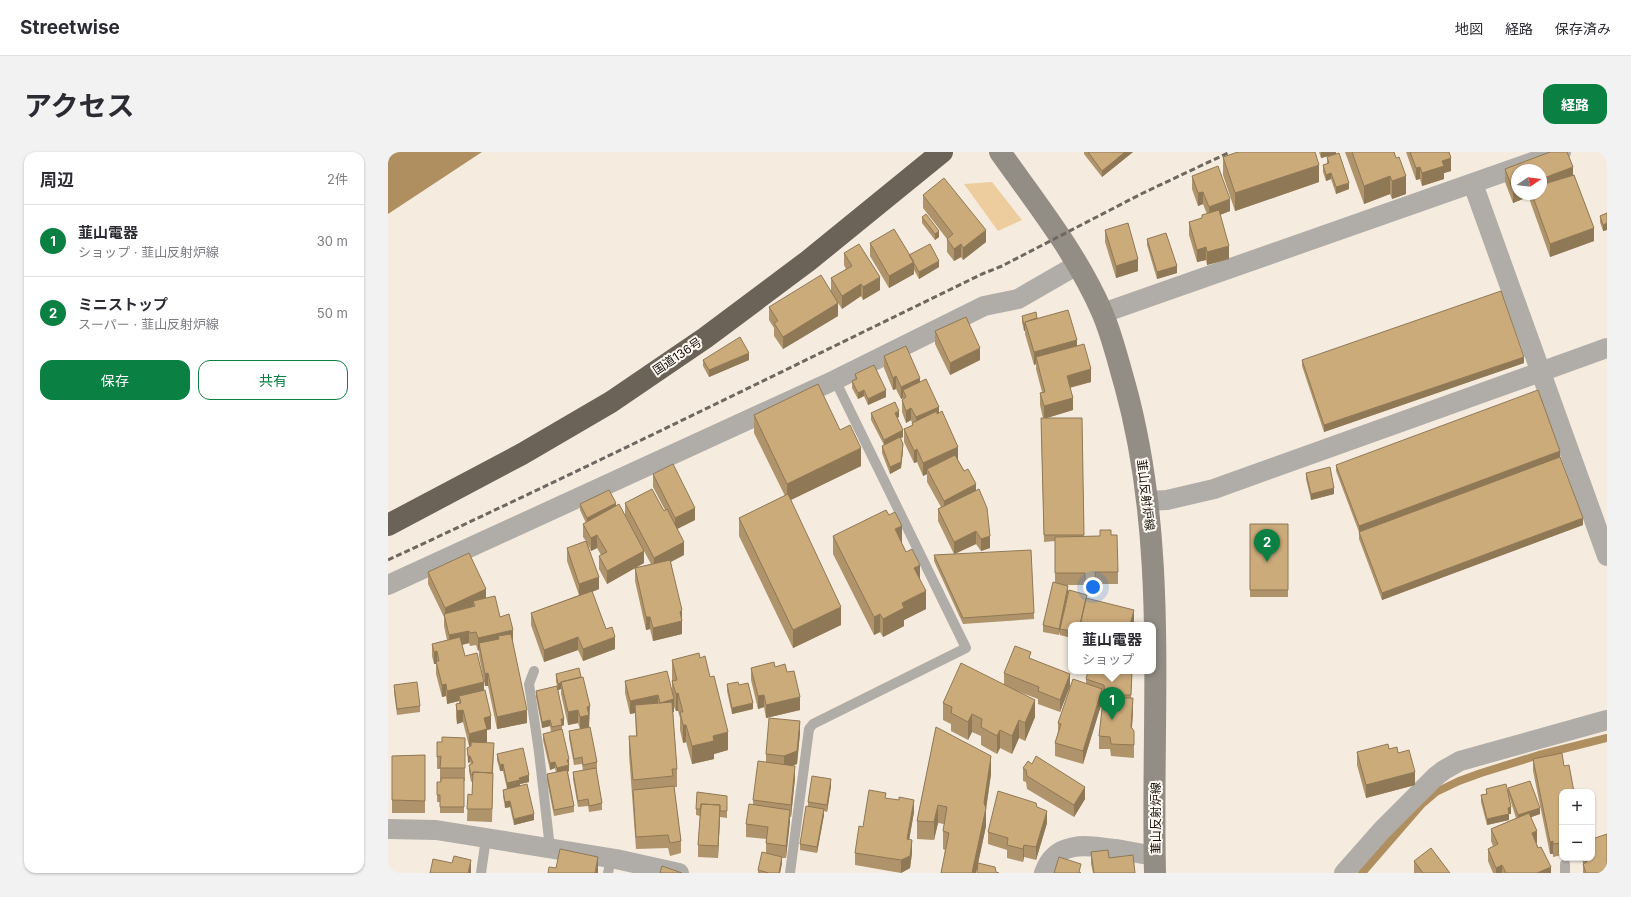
<!DOCTYPE html>
<html lang="ja">
<head>
<meta charset="utf-8">
<style>
	:root { --surface:#fff; --page:#f2f2f3; --text:#2b2b33; --muted:#7c7c81; --line:#e1e1e2; --accent:#0b8043 }
	body { margin:0; font-family:Inter,"Noto Sans JP",sans-serif; background:var(--page); color:var(--text) }
	.controls { position:absolute; right:12px; bottom:12px; display:grid; overflow:hidden; border-radius:8px; box-shadow:0 1px 3px #0004 }
	.controls button { width:36px; height:36px; display:grid; place-items:center; padding:0; border:0; border-bottom:1px solid var(--line); background:var(--surface); color:var(--text); font:20px sans-serif }
	.compass { position:absolute; left:1123px; top:12px; width:36px; height:36px; border-radius:50%; background:var(--surface); box-shadow:0 1px 3px #0004; rotate:77deg }
	.you { position:absolute; left:705px; top:435px; width:14px; height:14px; margin:-10px; border:3px solid #fff; border-radius:50%; background:#1a73e8; box-shadow:0 0 0 6px #1a73e833 }
	.badge { display:grid; place-items:center; width:26px; height:26px; border-radius:50%; background:var(--accent); color:#fff; font-size:13px; font-weight:700 }
	.pin { position:absolute; translate:-50% -33px; filter:drop-shadow(0 1px 2px #0008) }
	.pin::after { content:''; position:absolute; top:21px; width:14px; height:12px; background:inherit; clip-path:polygon(0 0,100% 0,50% 100%) }
	.popup { position:absolute; left:680px; top:470px; width:88px; height:52px; box-sizing:border-box; display:grid; place-content:center; border-radius:8px; background:var(--surface); filter:drop-shadow(0 1px 3px #0005); font-size:13px; white-space:nowrap; color:var(--muted) }
	.popup b { font-size:15px; color:var(--text) }
	.popup::after { content:''; position:absolute; left:50%; top:100%; margin-left:-8px; border:8px solid transparent; border-top-color:var(--surface) }
	.list { margin:0; padding:0; list-style:none }
	h2 { display:flex; justify-content:space-between; align-items:center; height:52px; margin:0; padding:0 16px; font-size:17px }
	h2 small { font-size:13px; font-weight:400; color:var(--muted) }
	.list li { display:grid; grid-template-columns:26px 1fr auto; gap:12px; align-items:center; box-sizing:border-box; height:72px; padding:0 16px; border-top:1px solid var(--line) }
	.list b { display:block; font-size:15px; white-space:nowrap }
	.list p { margin:0; font-size:13px; white-space:nowrap; color:var(--muted) }
	.list em { font-size:13px; font-style:normal; color:var(--muted) }
	.actions { display:flex; gap:8px; padding:12px 16px }
	.actions a { flex:1; padding:9px 0; border:1px solid var(--accent); border-radius:12px; text-align:center; font-size:14px; color:var(--accent) }
	.actions .main { background:var(--accent); color:#fff }
	.map { position:relative; flex:none; width:1219px; height:721px; overflow:hidden; border-radius:12px }
	header { display:flex; align-items:center; gap:24px; box-sizing:border-box; height:56px; padding:0 20px; background:var(--surface); border-bottom:1px solid var(--line) }
	header strong { font-size:19px }
	nav { display:flex; gap:22px; margin-inline-start:auto; font-size:14px }
	.intro { display:flex; align-items:center; justify-content:space-between; box-sizing:border-box; height:96px; padding:0 24px }
	h1 { margin:0; font-size:28px }
	.button { padding:10px 18px; border-radius:12px; background:var(--accent); color:#fff; font-size:14px; font-weight:700 }
	main { display:flex; gap:24px; padding:0 24px }
	aside { flex:1; background:var(--surface); border-radius:12px; box-shadow:0 1px 3px #0004 }
	.map>svg:first-child { display:block }
	.green { fill:#edcc9e }
	.water { fill:#af8f60 }
	.lines { fill:none; stroke-linecap:round; stroke-linejoin:round }
	.stream { stroke:#af8f60; stroke-width:8 }
	.lane { stroke:#b0aca7; stroke-width:10 }
	.street { stroke:#b0aca7; stroke-width:20 }
	.secondary { stroke:#928d85; stroke-width:22 }
	.highway { stroke:#6b6358; stroke-width:22 }
	.rail { stroke:#6e6861; stroke-width:3; stroke-dasharray:6 3; stroke-linecap:butt }
	.wall { fill:#af936a; fill-rule:evenodd }
	.shaded-wall { fill:#8f7856 }
	.building { fill:#ccab7b; stroke:#8f7856 }
	.labels { text-anchor:middle; dominant-baseline:central; stroke-width:4; stroke-linejoin:round; paint-order:stroke }
	.street-label { font-size:12px; fill:#13100c; stroke:#fff9f2 }
</style>
</head>
<body>
<header>
<strong>Streetwise</strong>
<nav><a>地図</a><a>経路</a><a>保存済み</a></nav>
</header>
<div class="intro"><h1>アクセス</h1><a class="button">経路</a></div>
<main>
<aside>
<h2>周辺<small>2件</small></h2>
<ul class="list">
<li><span class="badge">1</span><div><b>韮山電器</b><p>ショップ · 韮山反射炉線</p></div><em>30 m</em></li>
<li><span class="badge">2</span><div><b>ミニストップ</b><p>スーパー · 韮山反射炉線</p></div><em>50 m</em></li>
</ul>
<div class="actions"><a class="main">保存</a><a>共有</a></div>
</aside>
<div class="map">
<svg width="1219" height="721" viewBox="0 0 1219 721">
	<rect width="100%" height="100%" fill="#f5ecdf"/>
	<path class="green" d="M604,30L634,68L610,79L576,32Z"/>
	<path class="water" d="M0,0H94L0,62Z"/>
	<g class="lines">
		<path class="stream" d="M974,721L1034,652L1048,640L1071,629L1093,621L1151,603L1219,586"/>
		<path class="lane" d="M146,519L141,532L151,600L162,696
			M1177,712V721
			M93,721L98,686
			M220,721L223,707
			M402,721L421,577L425,572L578,496L447,228"/>
		<path class="street" d="M1085,32L1219,404
			M715,161L1173,0
			M760,349L779,348L826,337L1219,196
			M0,433L447,228L596,154L630,147L689,113
			M0,677L48,678L98,686L228,707L291,721
			M656,721C667,688 699,693 727,697C740,699 753,702 767,704
			M956,721L994,678L1047,625L1056,618L1072,609L1219,568"/>
		<path class="secondary" d="M612,0C648,51 689,102 714,160C724,183 730,209 737,233C781,392 763,558 767,721"/>
		<path class="highway" d="M0,373L134,302L223,250L317,186L420,109L554,0"/>
		<path class="rail" d="M0,408C199,316 397,218 594,122L614,114L753,42L842,0"/>
	</g>
	<path class="wall" d="M696,0H745L714,25L696,2Z
		M931,0H948V2L933,6Z
		M957,0H1006L1018,42L1004,47L1002,42L976,52Z
		M1018,0H1061L1063,19L1056,21V27L1034,34L1032,27L1028,28Z
		M1162,0H1179L1185,15V23H1186L1206,76V89L1162,105L1142,49V44L1125,51L1117,30V17ZM1129,18H1153V42H1129Z
		M835,5L931,30L847,59L835,23Z
		M939,5L961,37L948,42L943,27L938,29L935,20V13L939,12Z
		M804,24L842,59L832,63L841,107L819,113L818,108L809,110L801,83V70L814,67V63L819,62L815,52L810,54L804,37Z
		M535,43L598,90L575,108L573,105L566,109L559,100V87L535,56Z
		M1219,61V78L1215,79L1212,70V64Z
		M534,65L551,85L547,88L534,71Z
		M717,78L750,119L728,126L717,90Z
		M759,87L789,121L769,127L759,93Z
		M482,91L522,103L551,115L531,127L526,118V122L501,136L482,104Z
		M456,101L492,138L475,148L473,144L454,157L450,151V164L395,197L386,184V176L381,168V155L443,139V126L458,117L456,113Z
		M634,164L649,166L689,194L703,230L682,236L685,258L657,266H694L696,385L712,384L723,383L730,420V432H708V441L697,440V433H680V440L678,453L699,446L746,470L683,473V486L672,483V479L671,483L655,480V473L667,430V389L656,390L653,273L655,266L652,253V241L654,240L648,217V212L646,213L637,182V179H636L634,170Z
		M547,179L592,208L562,223L547,192Z
		M496,204L532,230L551,261L570,308L588,339L602,396L593,399L588,392L567,402L646,461V467L575,472L546,409V403L566,402L550,369V357L553,355L539,330V322L535,324L529,310L526,311L516,290V277L524,274V271L523,268L518,271L514,260V248L515,247V246L513,247L508,237L505,238L496,216Z
		M315,208H361L321,225L315,214Z
		M914,208L1136,211L936,280L914,214Z
		M467,222L498,245L480,253L476,244L470,247L464,236V229L467,228Z
		M483,261L511,265L509,266L515,285L513,286L515,298L513,316L502,322L494,301V294L496,293L483,268Z
		M366,263L452,278L473,314L402,348L453,473L405,496L351,384V366L397,344L366,281Z
		M1172,305L1195,373L994,448L971,387V380L948,319V313Z
		M918,321L946,342L923,348L918,327Z
		M265,322L307,368L289,377L296,403L283,410L294,470V482L265,489L262,477L258,478L247,429V416L219,432L211,417V404L213,403L209,396L203,399L200,392L211,437L204,440L218,477L227,497L195,509L190,498L156,510L143,473V461L191,443L179,409V396L198,389L195,385V372L198,371L192,358V352L228,353L248,384L237,363V351L276,359L277,358L265,335ZM256,399L263,412L247,416L256,411Z
		M862,372H900V445H862Z
		M445,384L514,392L532,427L538,457L516,468V474L495,485L492,480L486,483L445,402Z
		M40,420L98,446L112,465L125,491L139,571L109,577L100,534H97L91,504V498L90,499L88,493L82,494L81,491L74,493L77,504L96,538L103,577L99,578V590L96,591L106,597L105,621V633L104,670L79,669L80,642L84,643L85,629L83,630L81,619V613L83,612L82,610L80,611L79,596L83,594V593L81,594L75,570L69,572L68,565V552L71,551V549L59,552L58,544L54,545L48,522V512H46L44,504V492L59,488L56,474V465L40,432Z
		M643,507L682,534L672,560L650,552V547L629,539L647,565L637,589L631,586L624,602L612,596L609,602L593,593V584L584,580L580,588L563,579V572L555,568V551L616,532V521Z
		M284,508L340,598L326,602V607L304,612L298,590L295,591L292,578V566L290,559H288L286,555V560H285L289,617V635H286L293,689V701L282,704L280,696L248,697L241,602V584H248L247,561L242,562L237,541V529L284,539Z
		M387,515L399,520L412,558L378,566L376,555L370,557L363,528V516Z
		M744,519L743,546L745,559L744,576L746,579V606L723,604L722,597H711V584L716,548V545H714V550L695,612L667,604V591L670,580V571L698,532V527Z
		M168,522L202,567H201V575L209,610V617H208L214,651V658L201,660L200,654L190,655L185,627V620L195,619L194,612L186,613L181,586V579L192,577L190,571L180,573L173,542V537L170,538L176,573L174,574V577L181,614V619L180,620L186,654V660L166,664L159,629V622L168,621L167,616L162,618L155,588V582L163,580L162,574L154,576L148,545V539L169,534L168,529Z
		M339,532L351,533L365,557L344,562L339,539Z
		M6,533L32,554V560L9,563L6,540Z
		M548,575L603,622L598,657V674L588,721H553L557,698L555,697V679L556,672L550,671L546,688L529,687V669Z
		M412,581L409,612L405,613L407,626L403,665H402L398,706H394V711L392,721H370V718L378,701V687L358,685V672L365,653V648L378,610V602Z
		M77,586V629H76V661H52V650H49V630H53V629H52V617H49V590H54Z
		M1001,597L1010,601L1027,633L978,646L969,613V600Z
		M109,602L141,630L132,632V633L146,668L126,673L122,655L117,656L115,644V638L119,637L115,619H112L109,608Z
		M37,603V661H4V604Z
		M1145,607L1174,640V703L1165,705V702H1162L1145,619Z
		M635,616L697,647L686,665L639,637L638,630L635,629Z
		M443,634L439,660L436,659V663L429,701L412,698V692L420,654V650Z
		M1120,636L1152,662L1143,665L1149,691H1148L1163,721H1105L1100,709V697L1105,694L1103,689V677L1128,666L1121,644L1123,662H1121V668L1099,673L1093,650V643L1098,642V637L1120,642Z
		M339,644V666L332,665L330,706L310,705V693L312,664L308,663V657Z
		M498,646L526,660L521,688L524,701L522,716L513,721L467,713V701L475,675Z
		M649,655L659,671L648,708L636,705L635,710L619,706V698L600,692V680Z
		M703,700L721,706L747,721H705L703,712Z
		M1193,706H1204L1219,721H1195V711Z
		M1026,709L1062,721H1026Z"/>
	<path class="shaded-wall" d="M737,0H745L714,25V19Z
		M933,0H948V2L933,6Z
		M1063,6V19L1056,21V27L1034,34V21L1054,9Z
		M931,13V30L847,59V41Z
		M1032,15V27L1028,28V16Z
		M1185,15V28L1153,40V27Z
		M943,21V27L938,29V23Z
		M1002,24V42L976,52V34Z
		M1018,24V42L1004,47V29Z
		M961,31V37L948,42V35Z
		M1129,37V42H1142V44L1125,51V38Z
		M815,40V52L810,54V41Z
		M842,47V59L821,67V55Z
		M1219,71V78L1215,79V73Z
		M1206,76V89L1162,105V92Z
		M598,78V90L575,108V96Z
		M551,79V85L547,88V82Z
		M573,92V105L566,109V97Z
		M841,94V107L819,113V100Z
		M818,95V108L809,110V98Z
		M750,107V119L728,126V114Z
		M551,109V115L531,127V120Z
		M526,110V122L501,136V124Z
		M789,114V121L769,127V120Z
		M492,125V138L475,148V135Z
		M473,132V144L454,157V144Z
		M450,151V164L395,197V185Z
		M637,172V179H636V173Z
		M689,188V201L648,205V212L646,213V200Z
		M592,196V208L562,223V211Z
		M361,201V208L321,225V218Z
		M1136,205V211L936,280V273Z
		M703,217V230L679,236V224Z
		M508,224V237L505,238V226Z
		M532,226V239L515,238V246L513,247V235Z
		M476,238V244L470,247V241Z
		M498,238V245L480,253V247Z
		M685,246V258L656,267V254Z
		M551,255V267L528,278V265Z
		M523,256V268L518,271V259Z
		M511,259V265L507,267V261Z
		M515,278V285L496,294V288Z
		M515,292V298L513,316L502,322V315Z
		M570,295V308L539,317V322L535,324V311Z
		M473,296V314L399,350V332Z
		M529,297V310L526,311V299Z
		M1172,299V305L971,380V374Z
		M588,332V345L556,361V349Z
		M946,336V342L923,348V342Z
		M228,351V358L199,373V366Z
		M307,356V368L287,378V366Z
		M1195,366V373L994,448V441Z
		M514,374V392L507,377Z
		M588,379V392L566,402V390Z
		M209,383V396L203,399V386Z
		M602,384V396L593,399V387Z
		M296,390V403L266,418V406Z
		M256,399V411L219,432V419Z
		M532,413V431L526,416Z
		M211,425V437L191,445V432Z
		M680,434V440L672,477L671,483V477Z
		M98,437V449H85V455L57,468V456Z
		M538,439V457L516,468V474L495,485V467L514,451Z
		M453,455V473L405,496V478Z
		M294,458V482L265,489V476Z
		M746,458V470L745,473H742Z
		M492,462V480L486,483V465Z
		M258,465H262V477L258,478Z
		M125,478V491L111,494L110,484V494L91,491V498L90,499V486Z
		M81,479V491L61,496V483Z
		M190,485V498L156,510V498Z
		M227,485V497L195,509V497Z
		M49,499V511L48,509V512H46V500Z
		M100,521V534H97V522Z
		M682,522V534L672,560V548Z
		M96,530V543L71,544V549L59,552V539Z
		M173,531V537L170,538V532Z
		M58,532V544L54,545V533Z
		M714,537V550L695,612V599Z
		M290,541V559H288V542Z
		M270,543V556L247,553V561L242,562V549Z
		M376,543V555L370,557V544Z
		M412,545V558L378,566V553Z
		M745,546V559L743,587V575Z
		M286,547V560L272,563V551Z
		M647,548V565L637,589V571Z
		M365,551V557L344,562V556Z
		M202,554L201,576L192,578V565L199,555Z
		M75,558V570L69,572V559Z
		M139,558V571L109,577V565Z
		M190,558V571L180,573V560Z
		M584,562V580L580,588V570Z
		M103,564V577L99,578V590L81,594V582L96,566Z
		M173,567H176V573L174,574Z
		M162,568V574L154,576V570Z
		M631,568V586L624,602V584Z
		M412,569V581L409,612L396,617V604Z
		M295,573H298V590L295,591Z
		M612,578V596L609,602V584Z
		M340,580V598L326,602V607L304,612V594L325,584Z
		M80,604H82V610L80,611Z
		M603,604V622L598,657V674L588,721H584Z
		M181,607V619L169,622V616L179,608Z
		M167,610V616L162,618V611Z
		M115,612V619H112V613Z
		M407,614V626L403,665V653Z
		M1027,620V633L978,646V633Z
		M141,623V630L132,632V635L119,638V631L131,626Z
		M443,627V634L439,660V653Z
		M697,635V647L686,665V653Z
		M526,648V660L519,700V687Z
		M122,649V655L117,656V650Z
		M332,653V665L330,706V694Z
		M550,653V671L546,688V670Z
		M1123,655V662H1121V668L1099,673V667L1120,656Z
		M1152,656V662L1130,670V663Z
		M436,657V663L429,701V695Z
		M402,658V670L398,706V694Z
		M659,659V671L648,708V695Z
		M146,662V668L126,673V667Z
		M1149,679V691L1144,693V681Z
		M524,688V701L522,716L513,721V708Z
		M1165,689V702H1162V690Z
		M636,693V705L635,710V697Z
		M210,705V721H207Z
		M394,705V711L392,721H391Z
		M83,708V721H80Z
		M1114,713V721H1108V716Z
		M1163,715V721H1149Z"/>
	<path class="building" d="M700,0H737L714,19Z
		M850,0H927L931,13L847,41L835,5Z
		M964,0H1006L1008,6L1011,5L1018,24L1004,29L1002,24L976,34Z
		M1022,0H1061L1063,6L1054,9L1056,14L1034,21L1032,15L1028,16Z
		M1162,0H1179L1185,15L1153,27V18H1129V37L1125,38L1117,17Z
		M951,1L961,31L948,35L943,21L938,23L935,13L941,11L939,5Z
		M830,14L842,47L821,55L815,40L810,41L804,24Z
		M1186,23L1206,76L1162,92L1144,42H1153V33Z
		M556,26L598,78L575,96L573,92L566,97L559,87L565,82L535,43Z
		M831,58L841,94L819,100L818,95L809,98L801,70L814,66V63Z
		M1219,61V71L1215,73L1212,64Z
		M538,62L551,79L547,82L534,65Z
		M740,71L750,107L728,114L717,78Z
		M506,77L526,110L501,124L482,91Z
		M778,81L789,114L769,120L759,87Z
		M471,92L492,125L475,135L473,132L454,144L443,126L464,114L456,101Z
		M542,92L551,109L531,120L521,103Z
		M433,123L450,151L395,185L386,171L390,169L381,155Z
		M1113,139L1136,205L936,273L914,208Z
		M680,158L689,188L646,200L637,170Z
		M648,160L649,166L637,170V172L636,173L634,164Z
		M578,165L592,196L562,211L547,179Z
		M352,185L361,201L321,218L315,208Z
		M696,192L703,217L679,224L685,246L656,254L652,241L657,240L648,205Z
		M518,194L532,226L513,235L508,224L505,226L496,204Z
		M486,213L498,238L480,247L476,238L470,241L464,229L469,227L467,222Z
		M538,227L551,255L528,265L523,256L518,259L514,248L518,245L515,238Z
		M430,232L452,278L462,273L473,296L399,332L366,263Z
		M1150,238L1172,299L971,374L948,313Z
		M507,250L511,259L507,261L515,278L496,288L483,261Z
		M549,259V262L554,259L570,295L535,311L529,297L526,299L516,277L525,273L524,271Z
		M653,266H694L696,383H656Z
		M512,285L515,292L513,310L502,315L494,294Z
		M567,303L576,319L580,317L588,332L556,349L539,317Z
		M1172,305L1195,366L994,441L971,380Z
		M285,312L307,356L287,366L265,322Z
		M942,315L946,336L923,342L918,321Z
		M264,337L276,359L279,357L296,390L266,406L237,351Z
		M591,337L599,356L602,384L593,387L588,379L566,390L550,357Z
		M221,338L228,351L199,366L192,352Z
		M400,342L453,455L405,478L351,366Z
		M231,352L256,399L219,419L211,404L219,400L209,383L203,386L195,372Z
		M498,358L501,363L507,360L514,374L507,377L518,400L524,397L532,413L526,416L538,439L514,451L516,456L495,467L492,462L486,465L445,384Z
		M862,372H900V438H862Z
		M712,378H723V383H729L730,420H707L708,428H697V421H667V385L712,384Z
		M198,389L211,425L191,432L179,396Z
		M643,398L646,461L575,466L546,403Z
		M81,401L98,437L57,456L40,420Z
		M282,408L294,458L292,460L294,469L265,476L262,465H258L247,416Z
		M665,430L680,434L671,477L655,473Z
		M681,438L699,443L692,473H683V479L672,477Z
		M204,439L218,477L224,475L227,485L195,497L190,485L156,498L143,461Z
		M107,444L112,465L121,462L125,478L90,486L88,480L82,481L81,479L61,483L56,462L87,454L85,449Z
		M698,446L746,458L742,473H692Z
		M123,482L139,558L109,565L100,521L97,522L91,491L111,487L110,484Z
		M72,485L77,504L89,501L96,530L59,539L58,532L54,533L48,509H51L49,499L46,500L44,492Z
		M627,494L643,500L641,506L682,522L672,548L650,539L651,535L616,521Z
		M311,501L312,506L317,504L322,525L326,524L340,580L325,584L326,589L304,594L298,573H295L292,560H295L290,541L288,542L284,529L289,528L284,508Z
		M386,510L387,515L397,512L399,520L406,519L412,545L378,553L376,543L370,544L363,516Z
		M573,511L647,548L637,571L631,568L624,584L612,578L609,584L593,575L594,567L584,562L580,570L563,561L564,555L555,551Z
		M191,516L193,525L173,530V531L170,532L168,522Z
		M279,519L286,547L272,551L270,543L242,549L237,529Z
		M700,519H744L743,543H717L716,533L698,527Z
		M195,525L202,554L199,555L201,563L192,565L190,558L180,560L173,530Z
		M685,527L714,537L695,599L667,591L673,572L670,571Z
		M29,530L32,554L9,557L6,533Z
		M350,530L351,533L360,531L365,551L344,556L339,532Z
		M169,534L176,567H173L174,573L164,575L162,568L154,570L148,539Z
		M97,538L103,564L96,566L99,577L81,582L75,558L69,559L68,552L73,551L71,544Z
		M734,546H745L743,575L746,579V593L723,592L722,585L711,584L715,548L734,549Z
		M284,550L289,617H284L285,624L245,628L241,584H249L247,553Z
		M381,566L412,569L409,599L396,604L378,602Z
		M202,575L209,610L195,613L194,605L186,607L181,579Z
		M548,575L603,604L596,651L598,656L584,721H553L561,681L555,679L559,655L550,653L546,670L529,669Z
		M174,577L181,607L179,608L181,613L169,616L167,610L162,611L155,582Z
		M54,585L77,586V616H52L53,604L49,605V590H54Z
		M83,590L106,591L104,621L85,620V623H83L81,613L85,611L82,604H80L79,596L83,594Z
		M1000,592L1001,597L1009,595L1010,601L1021,598L1027,620L978,633L969,600Z
		M135,596L141,623L131,626L132,628L119,631L115,612L112,613L109,602Z
		M1174,601L1176,614L1181,613L1186,640H1174V691L1165,692V689L1162,690L1145,607Z
		M37,603V649L4,648V604Z
		M648,604L697,635L686,653L639,624L638,618L635,616L640,609L644,612Z
		M370,609L407,614L403,653L365,648Z
		M208,616L214,651L201,654L200,647L190,649L185,620Z
		M179,618L186,654L166,658L159,622Z
		M85,620L105,621L104,657H79L80,642L84,643Z
		M424,624L443,627L439,653L420,650Z
		M53,626H76V655H52V643H49V630H53Z
		M1142,629L1152,656L1130,663L1120,636Z
		M139,632L146,662L126,667L122,649L117,650L115,638Z
		M1118,632L1123,655L1120,656L1121,662L1099,667L1093,643L1099,642L1098,637Z
		M286,634L293,689L282,691L280,683L248,685L245,638Z
		M481,638L498,641L497,646L511,648V645L526,648L519,687L524,688L522,704L513,708L467,701L471,674L475,675Z
		M610,639L648,651L649,655L659,659L648,695L636,693L635,697L619,693L620,686L600,680Z
		M309,640L339,644V659H332V653L313,652V657H308Z
		M313,652L332,653L330,694L310,693Z
		M361,652L402,658L398,694L378,691L380,675L358,672Z
		M418,654L436,657L429,695L412,692Z
		M1141,661L1149,679L1144,681L1150,696L1153,695L1163,715L1149,721H1118L1114,713L1108,716L1100,697L1110,692L1103,677Z
		M1219,682V719L1213,721H1198L1195,712L1199,710L1197,706H1204V687Z
		M1043,696L1062,721H1035L1026,709Z
		M172,697L210,705L207,721H160L161,715L168,716Z
		M720,698L721,706L745,703L747,721H706L703,700Z
		M374,700L394,705L391,721H381L370,718Z
		M66,704L83,708L80,721H42L45,707L64,711Z
		M671,705L693,712L691,720L693,721H666Z
		M590,711L607,715L608,720L611,721H589Z
		M274,714L294,721H272Z"/>
	<g class="labels">
		<g class="street-label">
			<text transform="translate(289 204) rotate(-34)">国道136号</text>
			<text transform="translate(758 343) rotate(83)">韮山反射炉線</text>
			<text transform="translate(767 666) rotate(-90)">韮山反射炉線</text>
		</g>
	</g>
</svg>
<div class="controls">
<button>+</button>
<button>−</button>
</div>
<svg class="compass" viewBox="-18 -18 36 36"><path d="M0-13l5 13h-10z" fill="#e53935"/><path d="M0 13l5-13h-10z" fill="#7c7c81"/></svg>
<div class="you"></div>
<div class="pin badge" style="left:724px;top:568px">1</div>
<div class="popup"><b>韮山電器</b>ショップ</div>
<div class="pin badge" style="left:879px;top:410px">2</div>
</div>
</main>
</body>
</html>
